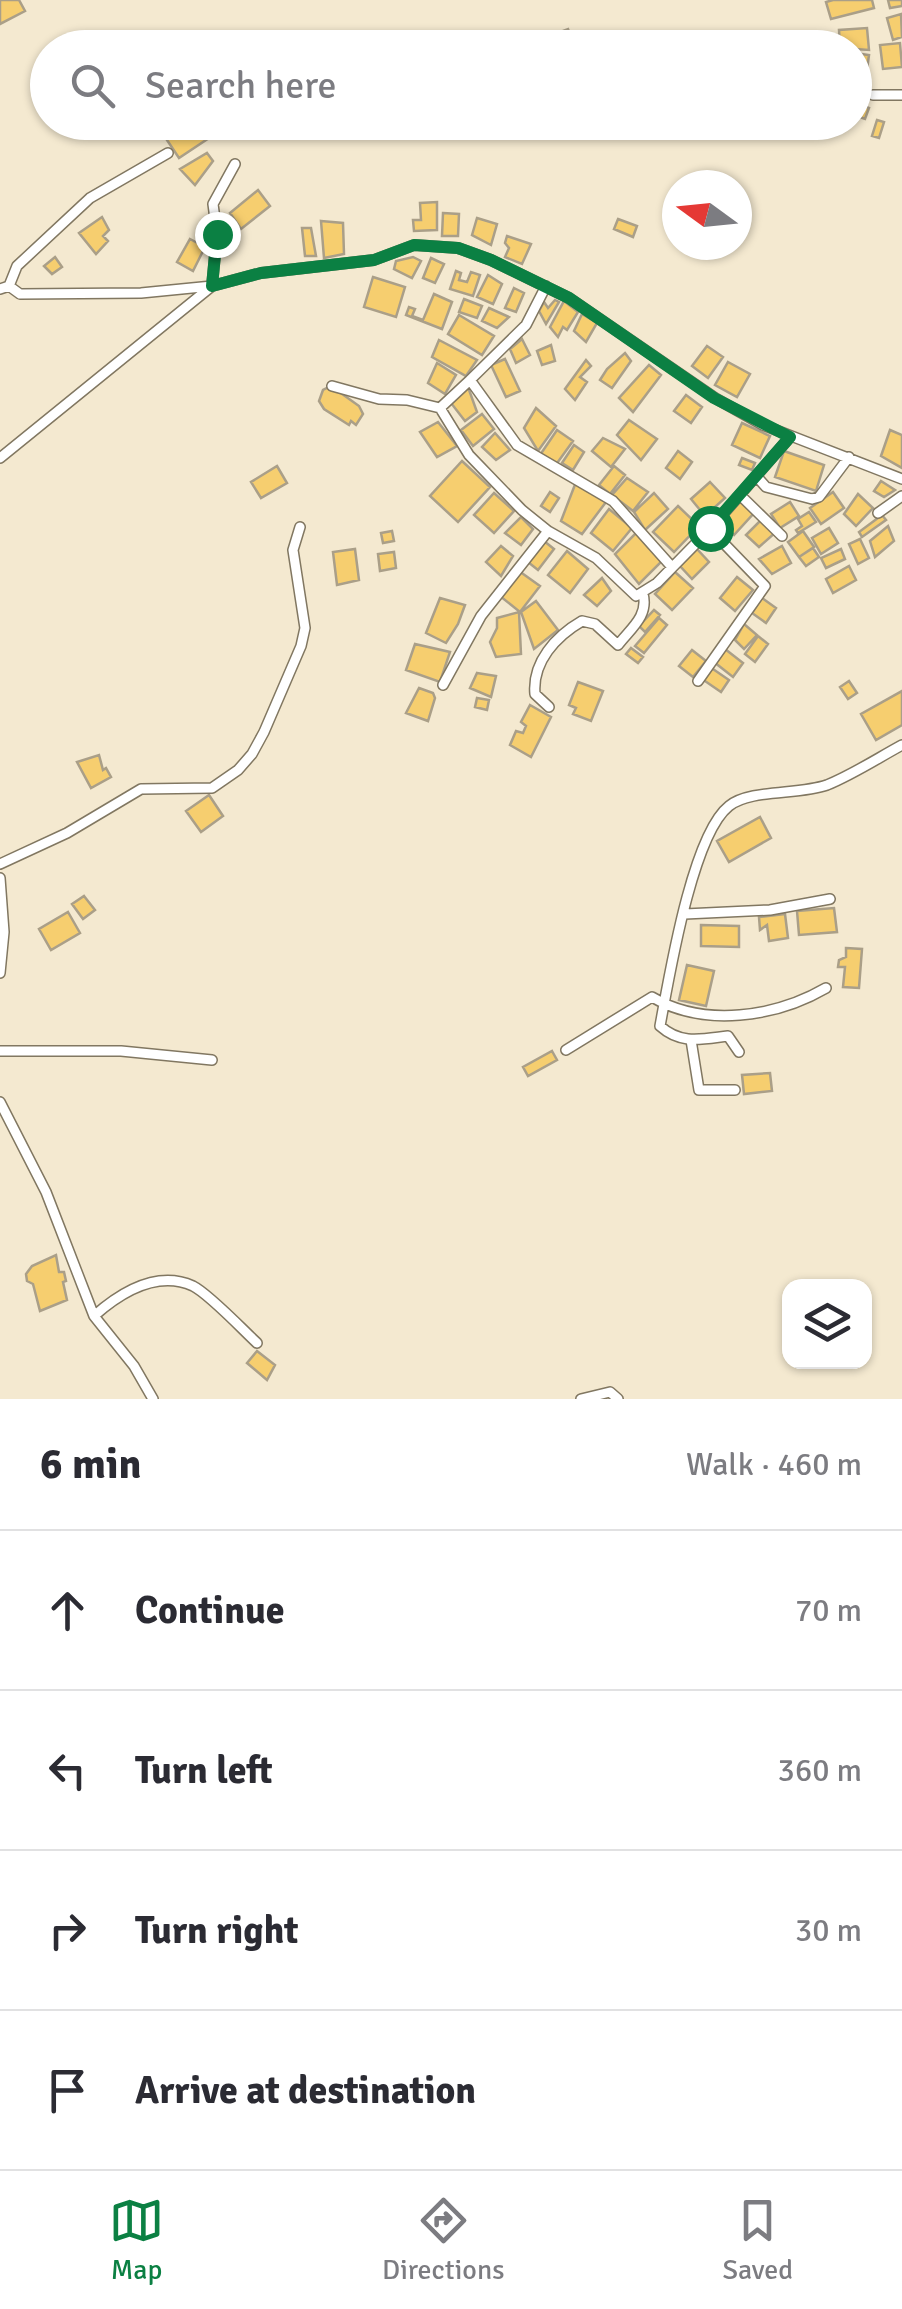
<!DOCTYPE html>
<html lang="en">
<head>
<meta charset="utf-8">
<style>
	:root { --surface:#fff; --page:#f2f2f3; --text:#2b2b33; --muted:#7c7c81; --line:#e1e1e2; --accent:#0b8043 }
	body { margin:0; font-family:Signika,sans-serif; background:var(--page); color:var(--text) }
	.controls { position:absolute; right:30px; bottom:30px; display:grid; overflow:hidden; border-radius:20px; box-shadow:0 2px 8px #0004 }
	.controls button { width:90px; height:90px; display:grid; place-items:center; padding:0; border:0; border-bottom:2px solid var(--line); background:var(--surface); color:var(--text); font:50px sans-serif }
	.compass { position:absolute; left:662px; top:170px; width:90px; height:90px; border-radius:50%; background:var(--surface); box-shadow:0 2px 8px #0004; rotate:285deg }
	.stop { position:absolute; width:30px; height:30px; margin:-22px; border:8px solid #0b8043; border-radius:50%; background:#fff }
	.stop.end { background:#0b8043; border-color:#fff; box-shadow:0 2px 10px #0008 }
	.list { margin:0; padding:0; list-style:none }
	h2 { display:flex; justify-content:space-between; align-items:center; height:130px; margin:0; padding:0 40px; font-size:42px }
	h2 small { font-size:32px; font-weight:400; color:var(--muted) }
	.list li { display:grid; grid-template-columns:65px 1fr auto; gap:30px; align-items:center; box-sizing:border-box; height:160px; padding:0 40px; border-top:2px solid var(--line) }
	.list b { display:block; font-size:38px; white-space:nowrap }
	.list em { font-size:32px; font-style:normal; color:var(--muted) }
	.icon { flex:none; width:55px; height:55px; fill:none; stroke:currentColor; stroke-width:2; stroke-linecap:round; stroke-linejoin:round }
	.map { position:relative; flex:none; width:902px; height:1399px; overflow:hidden }
	.search { position:absolute; background:var(--surface); box-shadow:0 2px 8px #0004; left:30px; right:30px; top:30px; height:110px; display:flex; align-items:center; gap:25px; box-sizing:border-box; padding:0 35px; border-radius:55px; color:var(--muted); font-size:38px }
	.sheet { height:770px; background:var(--surface) }
	nav { display:flex; justify-content:space-around; align-items:center; box-sizing:border-box; height:140px; border-top:2px solid var(--line); background:var(--surface); font-size:28px; color:var(--muted) }
	nav a { display:grid; justify-items:center; gap:5px }
	nav .on { color:var(--accent) }
	.map>svg:first-child { display:block }
	.building { fill:#f6ce6f; stroke:#aa9f88; stroke-width:2.5 }
	.lines { fill:none; stroke-linecap:round; stroke-linejoin:round }
	.minor-casing { stroke:#817761; stroke-width:12 }
	.minor { stroke:#fff; stroke-width:9 }
	.route { stroke:#0b8043; stroke-width:12 }
</style>
</head>
<body>
<div class="map">
<svg width="902" height="1399" viewBox="0 0 902 1399">
	<rect width="100%" height="100%" fill="#f4e9d0"/>
	<path class="building" d="M0,0H19L25,11L0,24Z
		M833,0H872L874,8L831,19L826,2Z
		M888,0H902V6L890,8Z
		M901,14L902,37L893,40L887,18Z
		M867,28L869,50L840,48L839,30Z
		M568,29L574,46L555,48L552,35Z
		M900,43L902,67L883,69L880,45Z
		M854,53L869,55L867,70L854,69Z
		M854,102L869,108L865,119L854,115Z
		M877,120L884,122L879,138L872,136Z
		M181,122H229L230,124L179,158L163,134Z
		M207,153L213,161L195,185L180,169Z
		M258,190L270,206L241,229L230,213Z
		M437,202V230L414,231L413,220H421L420,203Z
		M443,213L459,214L458,236H442Z
		M102,217L109,230L103,236L108,241L96,254L79,233Z
		M477,218L497,224L491,245L472,235Z
		M618,219L637,226L633,237L614,229Z
		M321,221L343,223L344,254L324,258Z
		M302,228H311L316,256H305Z
		M507,236L531,244L522,264L505,257L509,248L505,243Z
		M190,239L205,247L193,271L177,262Z
		M55,257L62,267L52,274L44,266Z
		M413,257L421,261L412,278L394,269L396,261Z
		M431,258L444,264L435,283L423,278Z
		M456,271L461,273L459,280L467,282L471,272L480,275L473,296L450,289Z
		M488,275L502,284L493,304L477,297Z
		M373,277L405,287L396,317L364,307Z
		M514,288L524,293L516,312L505,308Z
		M434,294L452,302L442,329L406,315L409,307L415,309L412,316L423,320Z
		M464,299L482,306L477,318L459,312Z
		M555,300L559,302L546,324L539,311L544,302L548,308Z
		M564,301L578,312L567,330L563,327L558,337L550,327Z
		M489,308L509,317L497,328L482,321Z
		M582,314L597,323L586,342L574,331Z
		M459,315L494,336L482,355L448,334Z
		M522,339L530,355L516,363L510,349Z
		M439,340L477,360L466,376L432,357Z
		M551,345L555,361L542,365L537,351Z
		M707,346L723,357L708,378L692,366Z
		M625,353L631,361L612,388L600,380L607,369Z
		M505,359L520,391L506,397L491,365Z
		M586,360L591,366L580,377L587,382L575,400L565,389Z
		M728,362L750,374L737,397L715,385Z
		M437,363L456,375L445,394L428,383Z
		M649,365L661,375L633,412L619,398Z
		M331,386L359,406L363,414L356,425L351,421L349,425L324,409L319,401L323,390Z
		M468,387L477,412L465,421L451,403Z
		M686,395L702,407L691,423L674,411Z
		M536,408L556,426L538,451L524,428Z
		M482,414L494,429L473,446L461,430Z
		M629,420L657,439L641,460L617,435Z
		M438,422L457,446L437,457L420,432Z
		M742,423L770,436L760,458L732,445Z
		M557,430L573,441L555,466L540,455Z
		M890,430L902,435V468L881,456Z
		M495,433L510,450L496,460L482,447Z
		M603,438L625,449L611,467L592,451Z
		M574,445L584,452L573,470L562,463Z
		M678,451L692,462L680,479L666,468Z
		M784,451L824,465L816,491L775,477Z
		M742,458L755,463L752,470L739,465Z
		M462,461L490,487L458,522L430,496Z
		M277,466L287,483L261,498L251,482Z
		M614,466L625,475L610,494L599,485Z
		M627,478L648,492L633,511L612,495Z
		M881,481L895,490L884,497L874,491Z
		M576,482L606,502L582,534L561,521Z
		M710,482L725,498L705,516L691,499Z
		M550,492L559,498L550,512L541,506Z
		M833,492L844,508L821,524L810,508Z
		M494,493L514,511L494,533L474,515Z
		M654,493L668,509L645,530L634,512Z
		M858,494L873,508L856,526L844,514Z
		M741,501L754,513L734,535L721,523Z
		M790,502L799,516L780,528L771,514Z
		M678,506L699,526L674,552L653,532Z
		M609,509L632,528L613,551L591,533Z
		M809,512L816,522L798,533L796,530L802,526L798,519Z
		M882,515L886,520L862,537L859,532Z
		M521,517L533,529L521,545L505,533Z
		M762,519L776,532L759,547L746,535Z
		M888,526L894,541L875,557L870,541Z
		M829,528L838,543L821,554L812,538Z
		M392,531L394,541L383,543L381,533Z
		M803,531L814,547L799,557L788,542Z
		M637,532L664,559L639,584L615,554Z
		M860,539L869,558L858,564L849,544Z
		M544,541L554,549L538,570L528,562Z
		M501,546L513,556L501,576L486,562Z
		M782,546L791,563L772,574L759,559Z
		M813,548L819,557L806,566L799,557Z
		M355,549L359,580L337,585L333,552Z
		M697,549L709,562L692,579L680,566Z
		M841,549L845,559L826,568L821,558Z
		M567,551L588,569L570,593L548,575Z
		M394,552L396,568L380,571L378,554Z
		M849,566L856,580L833,593L826,579Z
		M519,571L540,586L520,612L500,596Z
		M675,572L693,588L672,610L655,594Z
		M737,577L753,590L735,611L720,598Z
		M602,578L611,591L597,606L584,595Z
		M440,598L465,605L458,624L446,643L426,633Z
		M762,598L776,608L766,623L752,613Z
		M536,601L558,630L534,649L521,612Z
		M654,610L660,615L645,632L639,626Z
		M519,612L521,654L496,657L490,642L497,628V618Z
		M659,618L667,625L644,653L635,646Z
		M744,624L757,635L744,649L735,640Z
		M758,636L768,644L755,662L745,654Z
		M415,644L450,652L440,682L406,670Z
		M631,648L643,657L638,663L626,654Z
		M725,649L743,663L733,677L714,662Z
		M692,650L706,661L693,677L679,666Z
		M710,667L729,680L721,692L702,679Z
		M477,673L496,676L491,697L470,688Z
		M849,681L857,693L848,699L840,687Z
		M578,682L603,691L591,721L573,714L576,708L569,705Z
		M419,688L433,693L435,698L428,721L406,713Z
		M902,691V725L876,740L861,714Z
		M477,698L489,700L487,710L475,707Z
		M530,705L551,717L531,757L510,745L516,731L523,733L526,726L521,722Z
		M99,755L103,770L106,768L111,777L91,788L77,762Z
		M209,795L223,816L201,832L186,811Z
		M760,817L771,838L729,862L717,841Z
		M84,896L95,910L83,919L72,904Z
		M834,908L837,932L799,935L797,911Z
		M68,912L80,933L51,950L39,929Z
		M785,914L788,938L769,941L767,925L760,930L759,917Z
		M701,925L739,926V947L701,946Z
		M846,948L862,949L859,988L843,987L845,967H838L839,960L846,957Z
		M687,965L714,971L706,1006L679,1000Z
		M552,1051L557,1060L528,1076L523,1067Z
		M770,1073L772,1091L744,1094L742,1075Z
		M56,1255L59,1272H64L66,1281L63,1282L67,1300L40,1311L33,1284L27,1281L26,1274L32,1266Z
		M257,1351L275,1365L267,1380L247,1363Z"/>
	<g class="lines">
		<defs>
			<path id="minor" d="M873,95H902
				M9,286L17,266L90,198L168,153
				M0,289L9,286L20,294L141,293L212,286L261,273L374,260L414,245L458,248L491,260L569,298L715,398L763,425L902,479
				M470,380L526,325L546,286
				M332,386L379,399L407,400L440,408L469,455L522,510L548,531L596,558L636,596L657,583L710,529L790,437
				M440,408L470,380L517,445L613,501L671,566
				M0,458L212,286L217,234L213,204L235,164
				M757,477L766,487L812,499L819,497L849,457
				M740,495L782,536
				M878,513L902,496
				M698,681L765,586L710,529
				M443,685L481,616L548,531
				M549,707L535,694C532,662 556,636 582,621L595,624L618,645C630,629 649,616 643,594
				M0,864L67,833L141,789L212,788L238,770L252,754L264,732L301,646L305,628L293,550L300,527
				M0,878L4,932L0,973
				M685,914L770,910L830,899
				M691,1040L699,1090H735
				M566,1050L652,997C704,1028 776,1017 826,988
				M0,1051H121L212,1060
				M739,1052L728,1036C702,1039 681,1045 660,1026C669,978 692,835 729,806C750,789 799,795 827,785C852,775 878,758 902,745
				M0,1102L46,1192L94,1316L134,1366L153,1399
				M94,1316C120,1293 157,1270 193,1286C209,1294 242,1329 257,1343
				M581,1399L610,1392L618,1399"/>
		</defs>
		<use href="#minor" class="minor-casing"/>
		<use href="#minor" class="minor"/>
	</g>
	<g class="lines">
		<path class="route" d="M217,234L212,286L261,273L374,260L414,245L458,248L491,260L569,298L714,398L790,437L710,528"/>
	</g>
</svg>
<div class="controls">
<button><svg class="icon" aria-label="layers" viewBox="0 0 24 24"><path d="M12 4l9 5-9 5-9-5zM3 14l9 5 9-5"/></svg></button>
</div>
<svg class="compass" viewBox="-18 -18 36 36"><path d="M0-13l5 13h-10z" fill="#e53935"/><path d="M0 13l5-13h-10z" fill="#7c7c81"/></svg>
<div class="stop" style="left:710px;top:528px"></div>
<div class="stop end" style="left:217px;top:234px"></div>
<div class="search"><svg class="icon" aria-label="search" viewBox="0 0 24 24"><circle cx="10" cy="10" r="6"/><path d="M15 15l6 6"/></svg>Search here</div>
</div>
<section class="sheet">
<h2>6 min<small>Walk · 460 m</small></h2>
<ul class="list">
<li><svg class="icon" aria-label="ahead" viewBox="0 0 24 24"><path d="M12 20V5M6 11l6-6 6 6"/></svg><div><b>Continue</b></div><em>70 m</em></li>
<li><svg class="icon" aria-label="left" viewBox="0 0 24 24"><path d="M17 20v-9H6M10 6l-5 5 5 5"/></svg><div><b>Turn left</b></div><em>360 m</em></li>
<li><svg class="icon" aria-label="right" viewBox="0 0 24 24"><path d="M7 20v-9h11M14 6l5 5-5 5"/></svg><div><b>Turn right</b></div><em>30 m</em></li>
<li><svg class="icon" aria-label="arrive" viewBox="0 0 24 24"><path d="M6 21V4h12l-3 4 3 4H6"/></svg><div><b>Arrive at destination</b></div></li>
</ul>
</section>
<nav>
<a class="on"><svg class="icon" aria-label="map" viewBox="0 0 24 24"><path d="M3 6l6-2 6 2 6-2v14l-6 2-6-2-6 2zM9 4v14M15 6v14"/></svg>Map</a>
<a><svg class="icon" aria-label="directions" viewBox="0 0 24 24"><path d="M12 3l9 9-9 9-9-9zM9 14v-3h6M13 9l2 2-2 2"/></svg>Directions</a>
<a><svg class="icon" aria-label="saved" viewBox="0 0 24 24"><path d="M7 4h10v16l-5-4-5 4z"/></svg>Saved</a>
</nav>
</body>
</html>
